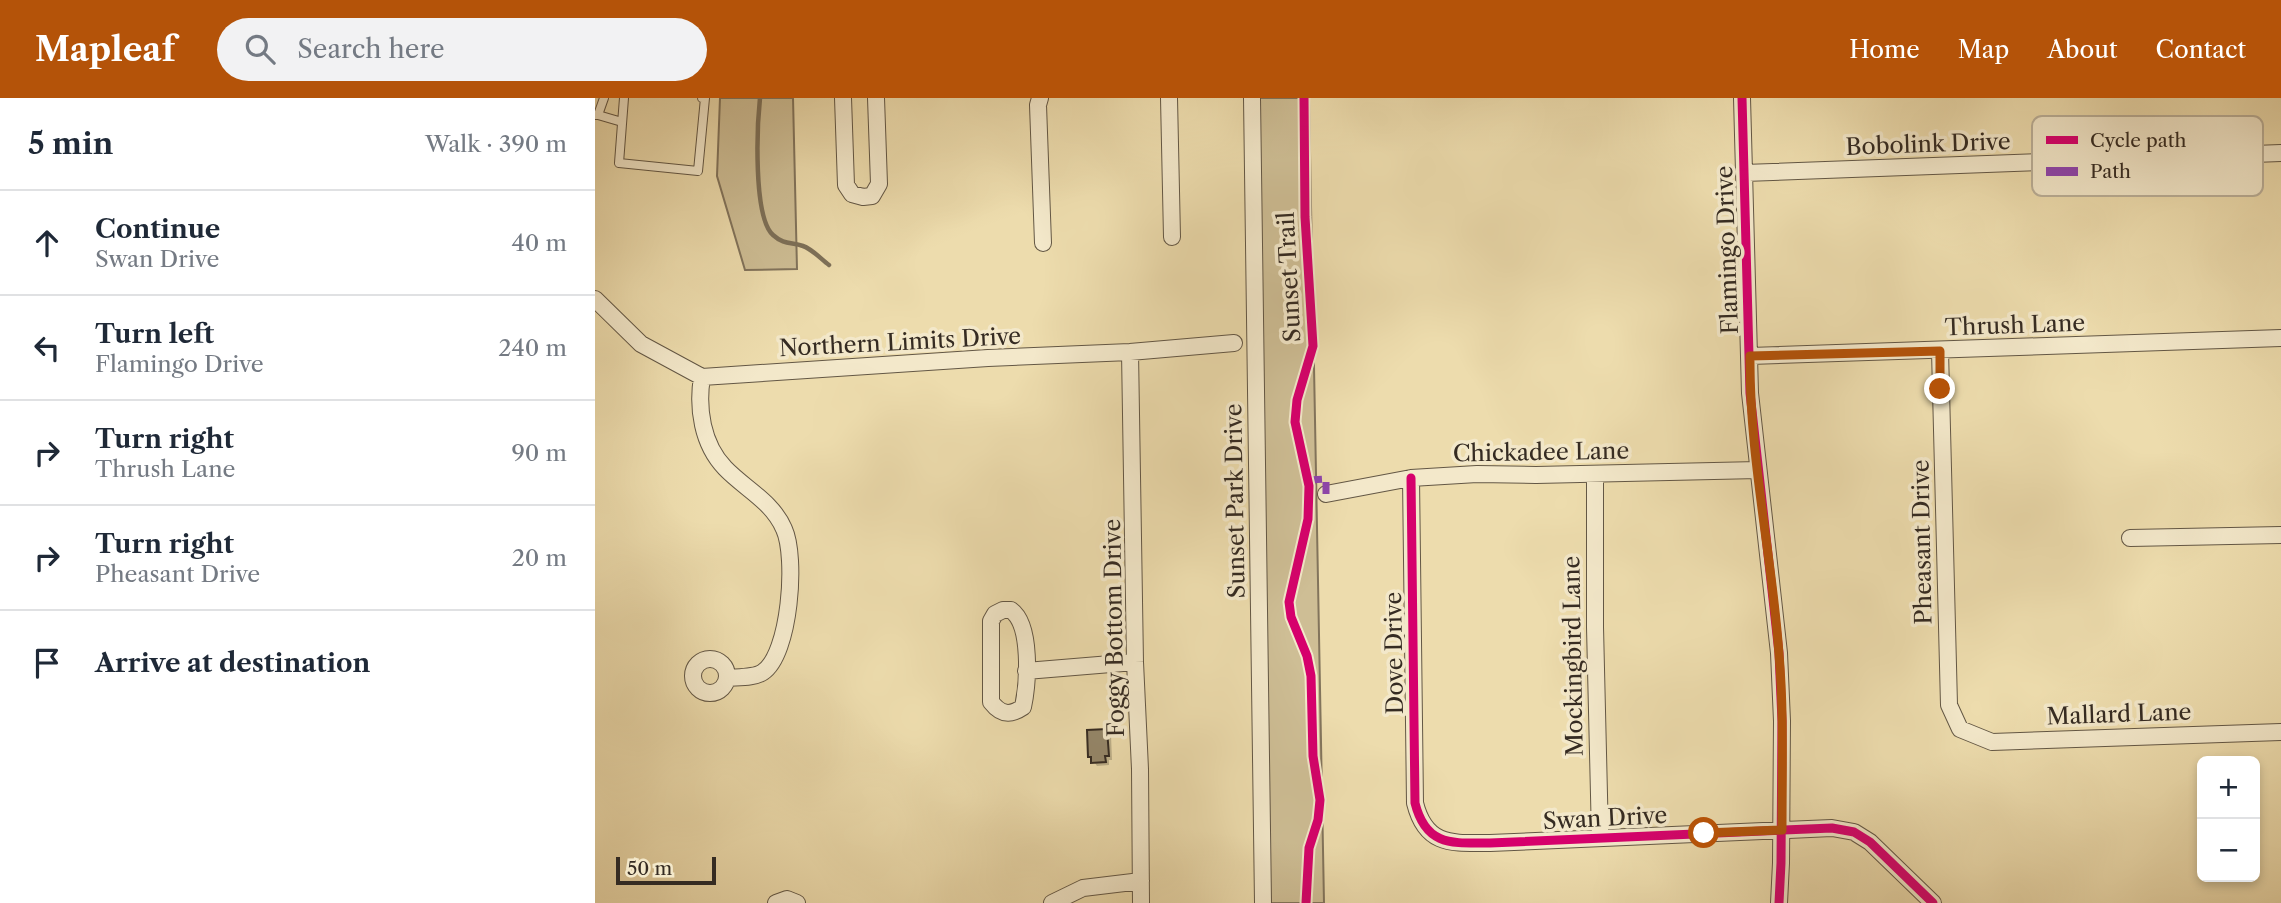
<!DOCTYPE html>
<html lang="en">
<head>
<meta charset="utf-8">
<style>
	:root { --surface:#fff; --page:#f2f2f3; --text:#1f2937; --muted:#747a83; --line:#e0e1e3; --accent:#b45309 }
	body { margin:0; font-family:"Libre Caslon Text",serif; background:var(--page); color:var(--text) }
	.controls { position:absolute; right:21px; bottom:21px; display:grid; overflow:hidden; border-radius:10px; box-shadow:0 4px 10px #0003 }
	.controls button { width:63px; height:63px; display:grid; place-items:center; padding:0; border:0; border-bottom:2px solid var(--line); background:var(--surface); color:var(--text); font:35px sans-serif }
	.scale { position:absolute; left:21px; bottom:18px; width:100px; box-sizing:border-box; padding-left:7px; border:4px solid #352b22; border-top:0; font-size:19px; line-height:24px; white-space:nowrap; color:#352b22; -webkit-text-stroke:5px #f3e8ca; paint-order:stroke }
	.stop { position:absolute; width:21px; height:21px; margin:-16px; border:5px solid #b45309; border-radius:50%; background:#fff }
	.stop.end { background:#b45309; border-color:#fff; box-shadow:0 2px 7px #0008 }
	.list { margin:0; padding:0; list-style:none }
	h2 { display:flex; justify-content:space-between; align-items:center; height:91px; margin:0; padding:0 28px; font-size:30px }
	h2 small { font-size:23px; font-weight:400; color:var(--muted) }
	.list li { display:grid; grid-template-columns:46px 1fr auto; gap:21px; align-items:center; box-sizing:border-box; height:105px; padding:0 28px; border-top:2px solid var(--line) }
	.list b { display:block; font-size:26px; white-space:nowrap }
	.list p { margin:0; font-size:23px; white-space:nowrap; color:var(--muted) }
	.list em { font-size:23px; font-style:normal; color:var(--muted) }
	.icon { flex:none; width:38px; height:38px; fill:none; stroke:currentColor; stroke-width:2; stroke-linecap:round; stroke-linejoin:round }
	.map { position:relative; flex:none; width:1686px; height:805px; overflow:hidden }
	header { display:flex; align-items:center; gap:42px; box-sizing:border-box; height:98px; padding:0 35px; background:var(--accent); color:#fff }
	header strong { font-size:33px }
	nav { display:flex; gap:38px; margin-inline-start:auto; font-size:24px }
	.search { width:490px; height:63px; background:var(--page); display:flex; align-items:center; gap:18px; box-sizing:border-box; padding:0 24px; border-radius:38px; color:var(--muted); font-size:26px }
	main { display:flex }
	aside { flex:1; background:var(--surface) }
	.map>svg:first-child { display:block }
	.green { fill:#cebe95; stroke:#82745c; stroke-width:2 }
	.shadow { fill:#0003 }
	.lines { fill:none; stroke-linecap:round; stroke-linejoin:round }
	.stream { stroke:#7e7159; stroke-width:4.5 }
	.building { fill:#95876a; stroke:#352b22; stroke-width:2 }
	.lane-casing { stroke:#635745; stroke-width:10 }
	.street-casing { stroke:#635745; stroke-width:18 }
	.lane { stroke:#f3e8ca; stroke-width:8 }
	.street { stroke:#f3e8ca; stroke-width:16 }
	.quiet { stroke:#8e44ad; stroke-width:7; stroke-dasharray:14 7; stroke-linecap:butt }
	.cycleway-casing { stroke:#f3e8ca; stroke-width:13 }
	.cycleway { stroke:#d6006c; stroke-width:9 }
	.route { stroke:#b45309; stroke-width:9 }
	.labels { text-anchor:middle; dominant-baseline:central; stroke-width:7; stroke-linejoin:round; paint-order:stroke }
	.street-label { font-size:23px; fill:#352b22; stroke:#f3e8ca }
	.key { fill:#f3e8ca; stroke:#baaf98; stroke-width:2 }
	.key-label { font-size:19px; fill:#352b22 }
</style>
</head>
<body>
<header>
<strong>Mapleaf</strong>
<div class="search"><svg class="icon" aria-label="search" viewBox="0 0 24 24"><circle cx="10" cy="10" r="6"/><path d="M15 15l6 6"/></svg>Search here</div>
<nav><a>Home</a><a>Map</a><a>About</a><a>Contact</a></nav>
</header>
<main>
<aside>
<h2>5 min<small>Walk · 390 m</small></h2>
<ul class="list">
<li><svg class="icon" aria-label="ahead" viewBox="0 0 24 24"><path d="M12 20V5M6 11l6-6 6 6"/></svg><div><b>Continue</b><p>Swan Drive</p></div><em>40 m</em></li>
<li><svg class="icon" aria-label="left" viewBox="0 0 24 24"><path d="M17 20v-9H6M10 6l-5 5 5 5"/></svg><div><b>Turn left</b><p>Flamingo Drive</p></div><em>240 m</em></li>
<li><svg class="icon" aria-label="right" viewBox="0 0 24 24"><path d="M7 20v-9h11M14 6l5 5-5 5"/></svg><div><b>Turn right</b><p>Thrush Lane</p></div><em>90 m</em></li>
<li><svg class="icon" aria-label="right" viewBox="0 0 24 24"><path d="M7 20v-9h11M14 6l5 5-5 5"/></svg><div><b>Turn right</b><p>Pheasant Drive</p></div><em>20 m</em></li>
<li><svg class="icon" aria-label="arrive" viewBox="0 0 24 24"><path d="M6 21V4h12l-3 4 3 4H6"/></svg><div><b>Arrive at destination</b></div></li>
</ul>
</aside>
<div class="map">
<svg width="1686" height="805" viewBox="0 0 1686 805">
	<rect width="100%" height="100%" fill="#eddcad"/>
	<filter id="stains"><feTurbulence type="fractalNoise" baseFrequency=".00286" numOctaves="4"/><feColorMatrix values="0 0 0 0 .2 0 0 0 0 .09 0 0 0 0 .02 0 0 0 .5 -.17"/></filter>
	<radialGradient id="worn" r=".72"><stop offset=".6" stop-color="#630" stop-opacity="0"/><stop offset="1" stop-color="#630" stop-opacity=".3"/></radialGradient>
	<path class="green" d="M125,0H198L202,171L150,172L122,78Z
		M663,0H714L729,805H673Z"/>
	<path class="shadow" d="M512,633L516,637L517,662H514V667L502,668L495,658Z"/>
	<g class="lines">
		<path class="stream" d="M165,0C162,28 158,119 178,137C189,147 196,144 208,148C217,151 226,161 234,167"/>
	</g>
	<path class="building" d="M512,631L514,658H510L511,664L496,665V659H493L492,632Z"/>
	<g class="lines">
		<defs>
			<path id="lane" d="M29,0L24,65L103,73L110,0H107
				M0,17H3L9,0
				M3,17L27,24"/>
			<path id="street" d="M248,0L251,87L257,96L268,99L277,98L284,86L281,0
				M445,0L443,7L448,145
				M574,0L577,139
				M657,0L668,805
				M1147,0L1155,295L1184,555L1187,623L1186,765L1184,805
				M1149,75L1686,55
				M0,201L46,246L107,279L393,260L535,254L639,245
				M1345,253L1354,607L1365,631L1397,644L1686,634
				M535,254L540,564L545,671L546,805
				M1155,258L1686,240
				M107,279C102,310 107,346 130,370C150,391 177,403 189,431C202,459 195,556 168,574C160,580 142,579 132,580
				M1000,376V529L1005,739
				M816,380L820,705C831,749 858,745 895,745L1237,730L1259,734L1275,744L1338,805
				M731,396L816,380L882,376L941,377L1163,372
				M1535,440L1686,437
				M408,512H416C437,527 433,585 428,609C415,618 406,617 396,604V523L400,516Z
				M98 578a17 17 0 1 1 34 0a17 17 0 1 1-34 0Z
				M431,573L540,564
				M181,805L192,801L202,805
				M457,805L488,790L546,783"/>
		</defs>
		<use href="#lane" class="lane-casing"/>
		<use href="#street" class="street-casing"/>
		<use href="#lane" class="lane"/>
		<use href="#street" class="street"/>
		<path class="quiet" d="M713,382L731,381V396"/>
		<defs>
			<path id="cycleway" d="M709,0L710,119L718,248L702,302L700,324L714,388L713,421L694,504L696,519L712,558L716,578L718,658L725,702L723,722L714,750L711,805
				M1147,0L1155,295L1184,555L1187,623L1186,765L1184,805
				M816,380L820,705C831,749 858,745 895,745L1237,730L1259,734L1275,744L1338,805"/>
		</defs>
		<use href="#cycleway" class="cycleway-casing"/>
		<use href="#cycleway" class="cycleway"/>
	</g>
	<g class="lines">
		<path class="route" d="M1109,735L1187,732C1187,673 1189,614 1184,556C1177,456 1154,358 1155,258L1345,253V291"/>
	</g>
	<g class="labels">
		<g class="street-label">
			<text transform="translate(1333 46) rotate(-2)">Bobolink Drive</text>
			<text transform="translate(1132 152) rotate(-92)">Flamingo Drive</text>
			<text transform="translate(694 179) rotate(-93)">Sunset Trail</text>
			<text transform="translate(1420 227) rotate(-2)">Thrush Lane</text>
			<text transform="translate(305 244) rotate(-3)">Northern Limits Drive</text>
			<text transform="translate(946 354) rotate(-1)">Chickadee Lane</text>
			<text transform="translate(640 403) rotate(-91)">Sunset Park Drive</text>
			<text transform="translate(1327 444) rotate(-91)">Pheasant Drive</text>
			<text transform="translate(519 530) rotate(-91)">Foggy Bottom Drive</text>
			<text transform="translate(799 555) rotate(-91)">Dove Drive</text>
			<text transform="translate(978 558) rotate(-91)">Mockingbird Lane</text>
			<text transform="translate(1524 616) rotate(-2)">Mallard Lane</text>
			<text transform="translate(1010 720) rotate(-3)">Swan Drive</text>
		</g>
	</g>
	<rect x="1437" y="18" width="231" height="80" rx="10" class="key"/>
	<rect x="1451" y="38" width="32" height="8" fill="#d6006c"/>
	<rect x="1451" y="69" width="32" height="9" fill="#8e44ad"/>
	<g class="key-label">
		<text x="1495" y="49">Cycle path</text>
		<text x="1495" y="80">Path</text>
	</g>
	<rect width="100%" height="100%" filter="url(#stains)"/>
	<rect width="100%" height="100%" fill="url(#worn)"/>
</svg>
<div class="controls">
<button>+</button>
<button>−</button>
</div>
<div class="scale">50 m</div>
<div class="stop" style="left:1109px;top:735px"></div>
<div class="stop end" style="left:1345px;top:291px"></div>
</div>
</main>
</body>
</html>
